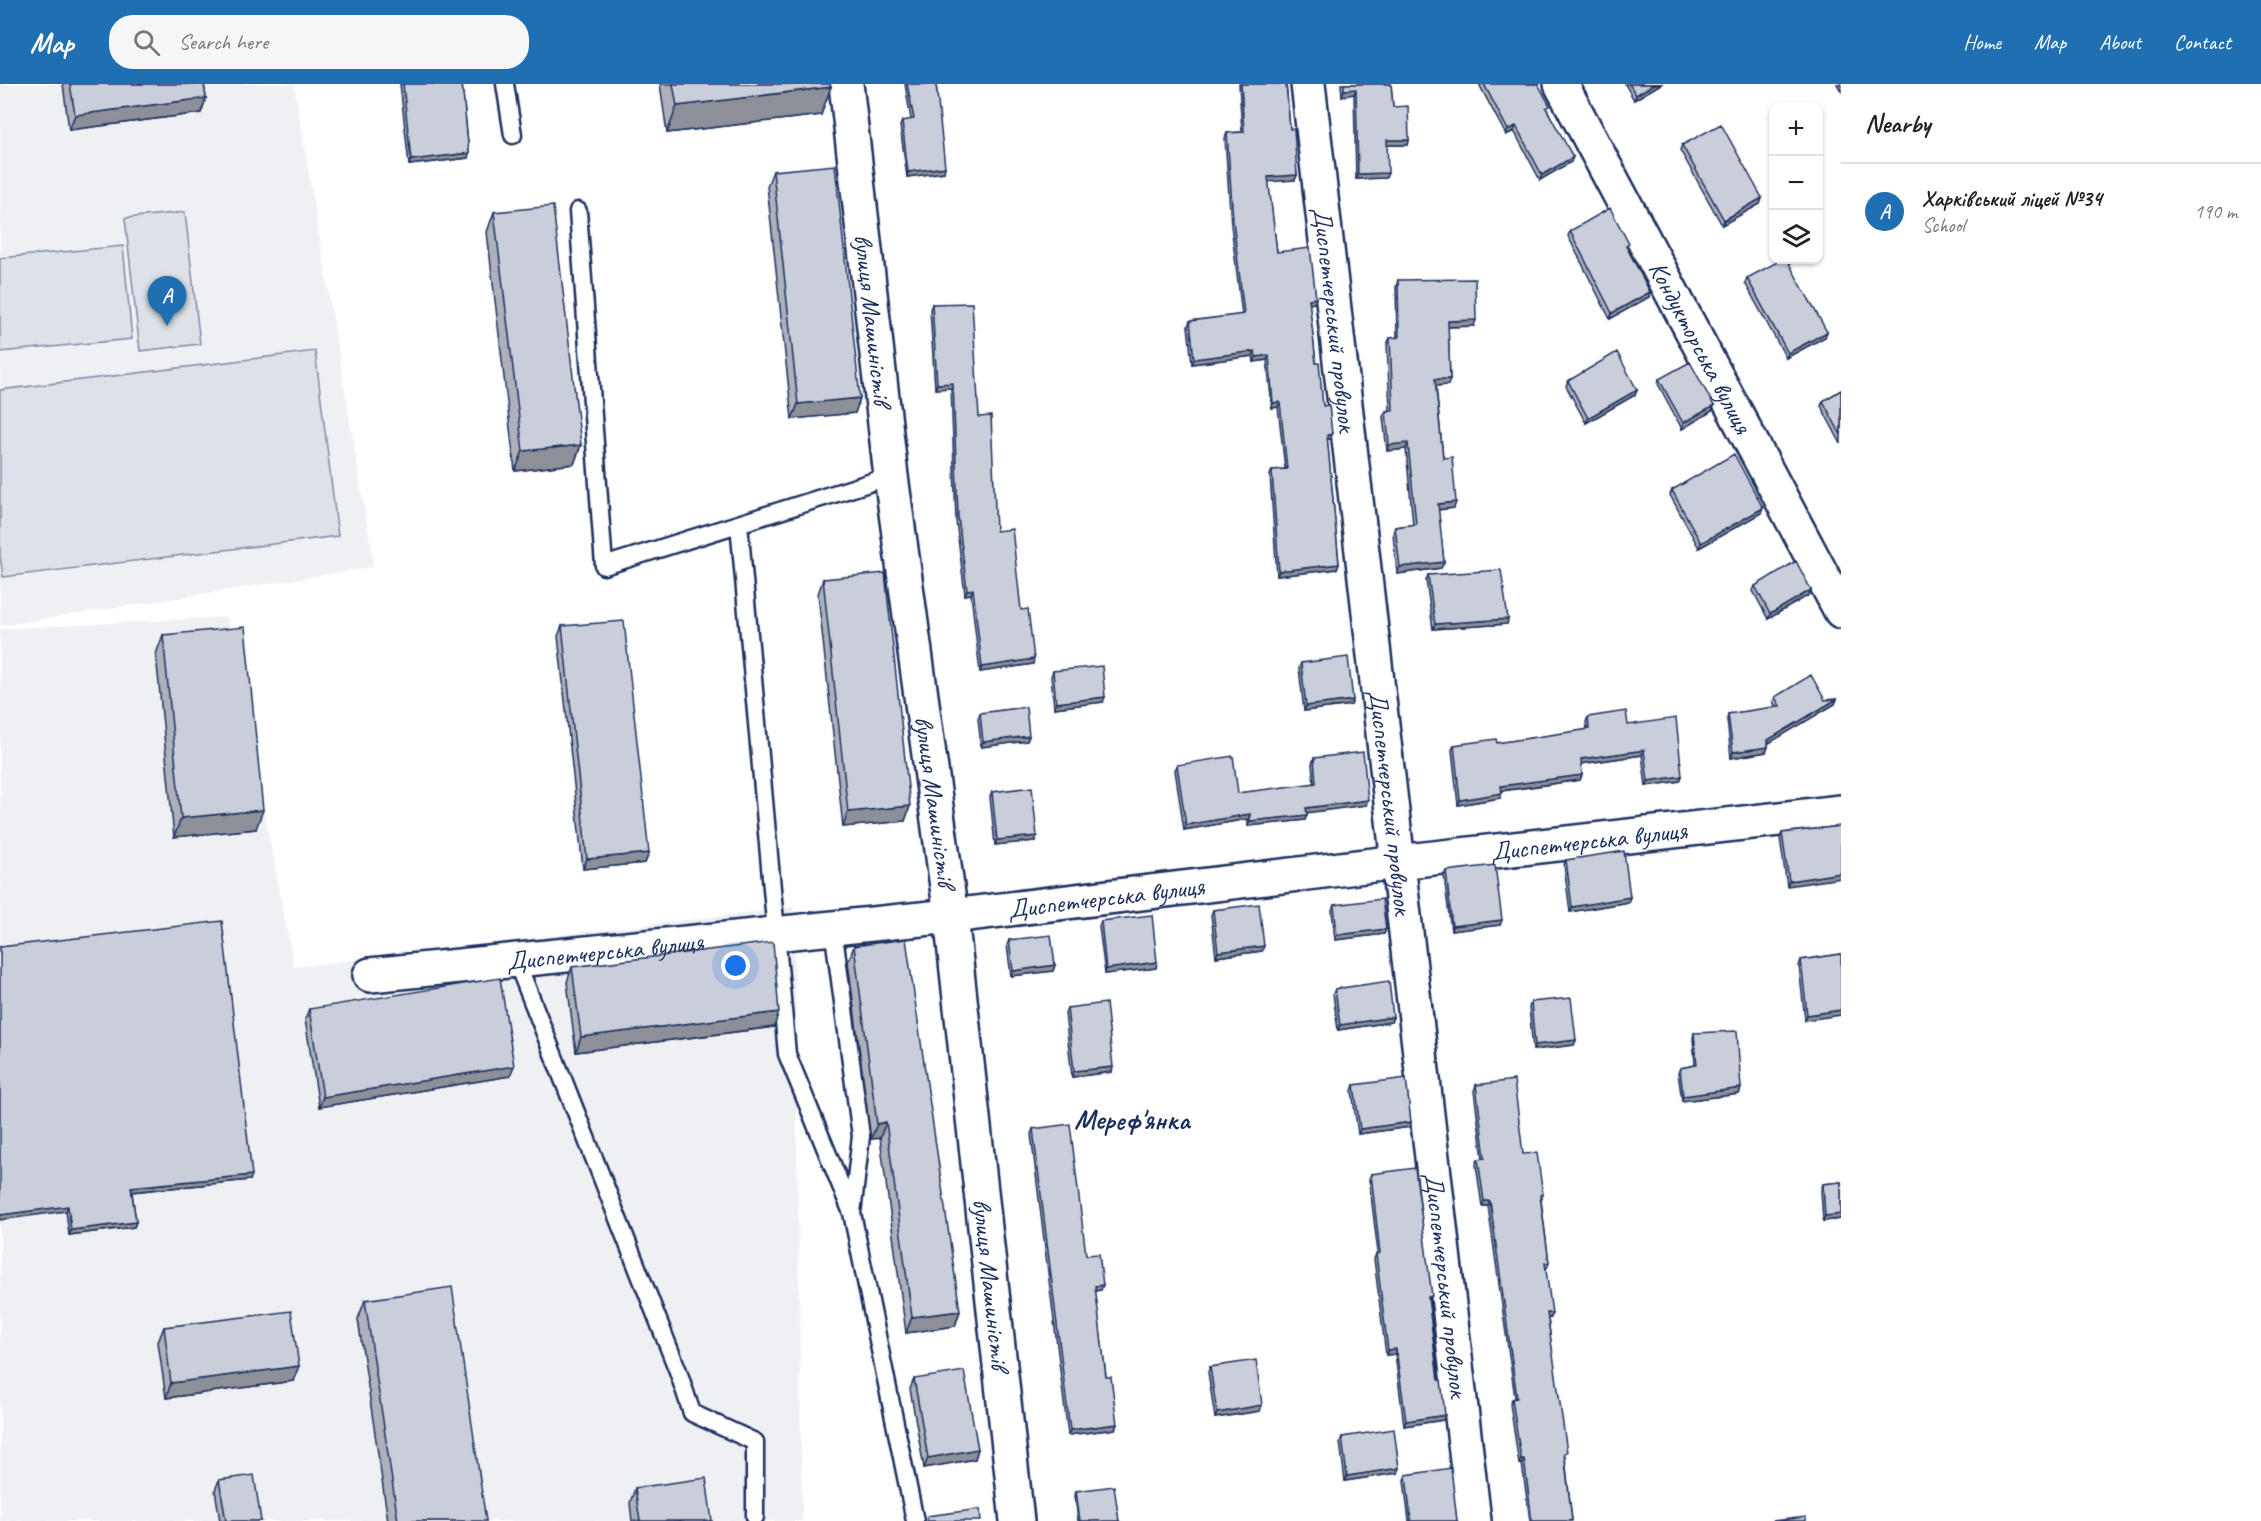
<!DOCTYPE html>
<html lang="en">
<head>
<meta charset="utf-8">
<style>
	:root { --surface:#fff; --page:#f6f6f6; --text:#222; --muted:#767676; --line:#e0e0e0; --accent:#1f6fb2 }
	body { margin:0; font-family:Caveat,sans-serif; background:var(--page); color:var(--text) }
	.controls { position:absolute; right:18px; top:18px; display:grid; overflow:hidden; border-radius:12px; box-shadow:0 2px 4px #0004 }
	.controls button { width:54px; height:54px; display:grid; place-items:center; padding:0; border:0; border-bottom:2px solid var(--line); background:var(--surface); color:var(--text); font:30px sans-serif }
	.you { position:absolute; left:736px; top:882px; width:21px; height:21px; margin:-15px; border:4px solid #fff; border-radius:50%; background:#1a73e8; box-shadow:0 0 0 9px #1a73e833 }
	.badge { display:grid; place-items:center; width:39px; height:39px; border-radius:50%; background:var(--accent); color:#fff; font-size:20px; font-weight:700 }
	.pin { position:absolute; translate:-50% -50px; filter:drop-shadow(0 2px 3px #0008) }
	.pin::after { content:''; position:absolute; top:32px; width:21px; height:18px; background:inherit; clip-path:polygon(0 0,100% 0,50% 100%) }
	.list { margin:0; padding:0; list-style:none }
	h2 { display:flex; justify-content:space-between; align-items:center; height:78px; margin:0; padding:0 24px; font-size:26px }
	h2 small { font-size:20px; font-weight:400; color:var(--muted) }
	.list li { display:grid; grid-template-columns:39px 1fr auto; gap:18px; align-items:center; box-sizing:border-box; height:96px; padding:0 24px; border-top:2px solid var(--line) }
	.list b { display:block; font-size:22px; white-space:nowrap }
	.list p { margin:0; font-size:20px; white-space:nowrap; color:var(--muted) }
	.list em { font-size:20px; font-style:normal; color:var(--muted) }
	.icon { flex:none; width:33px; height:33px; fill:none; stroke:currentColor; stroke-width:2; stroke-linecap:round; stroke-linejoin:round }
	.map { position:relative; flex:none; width:1841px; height:1437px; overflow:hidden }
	header { display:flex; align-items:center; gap:36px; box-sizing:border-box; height:84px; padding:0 30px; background:var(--accent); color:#fff }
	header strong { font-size:28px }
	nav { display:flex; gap:33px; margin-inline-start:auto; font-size:21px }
	.search { width:420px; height:54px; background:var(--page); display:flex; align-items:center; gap:15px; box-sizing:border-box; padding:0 21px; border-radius:24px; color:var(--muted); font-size:22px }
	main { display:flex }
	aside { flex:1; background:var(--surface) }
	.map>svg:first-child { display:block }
	.built { fill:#eff0f4 }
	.green { fill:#dee1e7; stroke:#7c88a2; stroke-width:1.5 }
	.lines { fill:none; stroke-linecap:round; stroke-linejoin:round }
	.lane-casing { stroke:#1b2f5e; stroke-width:21 }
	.street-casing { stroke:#1b2f5e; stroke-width:38 }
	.lane { stroke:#fff; stroke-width:16 }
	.street { stroke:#fff; stroke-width:33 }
	.wall { fill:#aeb1bb; stroke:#1b2f5e; stroke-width:1.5 }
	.shaded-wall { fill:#8d9099; stroke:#1b2f5e; stroke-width:1.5 }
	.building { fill:#caceda; stroke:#1b2f5e; stroke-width:1.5 }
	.labels { text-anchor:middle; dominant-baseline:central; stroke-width:4.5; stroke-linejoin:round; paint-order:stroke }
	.street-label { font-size:26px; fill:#1b2f5e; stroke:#fff }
	.quarter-label { font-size:28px; font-weight:bold; fill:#1b2f5e; stroke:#fff }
</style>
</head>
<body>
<header>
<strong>Map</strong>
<div class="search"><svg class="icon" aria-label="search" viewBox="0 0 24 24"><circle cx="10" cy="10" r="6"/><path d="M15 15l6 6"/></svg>Search here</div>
<nav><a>Home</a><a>Map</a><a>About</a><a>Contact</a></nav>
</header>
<main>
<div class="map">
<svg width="1841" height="1437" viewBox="0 0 1841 1437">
	<rect width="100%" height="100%" fill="#fff"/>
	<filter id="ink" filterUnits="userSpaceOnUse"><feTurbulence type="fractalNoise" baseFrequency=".0167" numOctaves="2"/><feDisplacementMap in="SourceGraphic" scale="12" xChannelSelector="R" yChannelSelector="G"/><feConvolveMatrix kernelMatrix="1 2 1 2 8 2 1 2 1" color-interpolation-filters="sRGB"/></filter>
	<g filter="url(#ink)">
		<path class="built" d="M0,0H294L374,483L0,542Z
			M227,533L294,883L794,823L802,1437H0V545Z"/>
		<path class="green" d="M185,128L200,260L140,267L125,134Z
			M123,162L132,255L0,268V174Z
			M315,267L338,452L3,493L0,472V306Z"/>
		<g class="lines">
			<defs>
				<path id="lane" d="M505,0L513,51
					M578,127L604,482L891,392
					M739,440L787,970L852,1129
					M833,844L861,1052L852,1129L915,1437
					M516,876L678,1287L692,1329L755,1358V1433"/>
				<g id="street">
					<path id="s1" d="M846,0L891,392L951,832L1017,1437"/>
					<path id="s2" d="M1308,0L1474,1437"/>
					<path id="s3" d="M1561,0L1841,527"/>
					<path id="s4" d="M370,891L951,832L1398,778L1841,728"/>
				</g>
			</defs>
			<use href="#lane" class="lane-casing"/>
			<use href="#street" class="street-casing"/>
			<use href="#lane" class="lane"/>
			<use href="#street" class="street"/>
		</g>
		<path class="wall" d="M63,0H204L206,14L201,29L69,46Z
			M400,0H462L469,69L468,74L409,81Z
			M660,0H830L821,31L667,49Z
			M905,0H936L944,88L907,93L900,42L902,37L911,36Z
			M1239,0H1286L1290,45L1297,91L1295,96L1268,97L1277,168L1314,219L1309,220L1316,279L1323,322L1332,350L1330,355H1327L1339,480L1337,485L1277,492L1270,391L1272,386L1285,385L1278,323L1272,324L1267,276L1254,278L1253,272L1192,280L1188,242L1190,237L1242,231L1231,141L1225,54L1227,49L1242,48Z
			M1341,0H1391L1393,23L1409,56L1408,61H1387L1386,94L1356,95L1354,10L1342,12Z
			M1480,0H1538L1548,27L1571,78L1540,96L1514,47L1506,51L1480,2Z
			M1625,0H1661L1634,16Z
			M1837,0H1841V7Z
			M1682,61L1762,114L1760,120L1722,141L1680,66Z
			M773,87L860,314L855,329L792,335L767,102Z
			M494,128L581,361L574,380L515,387L487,148Z
			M1570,147L1627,165L1650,208L1649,213L1610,235L1568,152Z
			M1747,194L1825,253L1786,274L1745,199Z
			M1398,196L1474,242L1448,243L1450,295L1448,301L1436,302L1443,374L1454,424L1438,426L1444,478L1441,484L1397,490L1393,449L1395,443L1413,441L1406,365L1387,367L1383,333L1386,327L1390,326L1387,260L1390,254H1397L1396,203Z
			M932,220L979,333L996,447L1021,526L1033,580L980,588L971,510L965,511L956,437L951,304L935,305L930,225Z
			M1659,295L1712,327L1682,345L1658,300Z
			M1568,297L1637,306L1635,311L1586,339L1566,302Z
			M1841,306V360L1821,322L1823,317Z
			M1672,406L1763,424L1761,429L1699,464L1670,411Z
			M1428,491L1508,535L1507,540L1433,545L1426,496Z
			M823,495L910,722L905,737L843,743L818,510Z
			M1755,502L1811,506L1809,511L1768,535L1753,507Z
			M562,542L649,769L645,779L583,785L558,552Z
			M163,551L256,745L174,753L156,570Z
			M1301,579L1353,616L1351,621L1304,627L1299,584Z
			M1053,587L1103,618L1054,624L1051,592Z
			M1775,613L1825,616L1837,615L1835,620L1768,659V663L1766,668L1731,674L1727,635L1728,630L1776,623L1773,618Z
			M980,629L1029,652L1027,657L981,663L978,634Z
			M1588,633L1628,641L1682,692L1680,697L1646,702L1642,671L1581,680L1582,691L1580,696L1502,707L1500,714L1458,721L1452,666L1454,661L1497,659L1587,646L1586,638Z
			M1314,674L1366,721L1307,728L1305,736L1248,742V735L1184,746L1175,686L1177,681L1238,709L1314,700L1312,680Z
			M992,708L1035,757L995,761L990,713Z
			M1841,742L1787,802L1780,754L1782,749Z
			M1566,776L1630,813L1628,818L1570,828L1564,781Z
			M1446,787L1500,841L1451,847L1444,792Z
			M1334,821L1386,845L1384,850L1335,856L1332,826Z
			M1213,826L1262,867L1216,873L1211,831Z
			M1101,837L1157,878L1156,884L1105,890L1099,842Z
			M1009,856L1055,881L1053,887L1011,892L1007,861Z
			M854,862L960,1227L955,1242L906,1249L880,1054L871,1055L848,878Z
			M0,863L250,1096L132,1108L136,1138L134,1143L69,1151L66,1127Z
			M1841,870L1805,936L1799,882L1801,876Z
			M572,883L774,943L576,968L567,898Z
			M1335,905L1393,933L1391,938L1338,946L1333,910Z
			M1531,918L1576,956L1574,961L1533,966L1529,923Z
			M1067,924L1112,988L1072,993L1065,929Z
			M309,925L510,992L319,1023L305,935Z
			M1694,949L1741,1004L1739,1010L1682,1017L1678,989L1680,984L1695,981L1693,954Z
			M1354,1001L1411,1038L1410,1043L1358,1050L1352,1007Z
			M1476,1001L1523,1070L1543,1111L1541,1116L1549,1179L1547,1184H1545L1551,1234H1548L1565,1373L1572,1437H1530L1522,1380H1519L1510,1320L1512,1315L1515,1314L1488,1122H1482L1476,1080L1478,1075H1483L1474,1007Z
			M1033,1045L1101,1206L1095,1207L1106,1293L1117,1340L1115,1345L1068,1351L1031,1050Z
			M1371,1090L1430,1217H1429L1443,1336L1404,1342L1395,1270L1386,1271L1374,1175L1376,1170L1378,1169L1369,1095Z
			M1841,1098V1135L1823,1137L1821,1106L1823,1100Z
			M365,1216L486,1437H388L358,1235Z
			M164,1243L293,1297L166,1314L158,1258Z
			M1210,1283L1260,1327L1215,1334L1208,1288Z
			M914,1295L978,1365L975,1375L924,1384L910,1305Z
			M1342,1353L1397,1389L1345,1397L1340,1358Z
			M1406,1391L1457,1437H1409L1404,1396Z
			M219,1396L261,1437H220L215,1406Z
			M635,1404L712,1437H632L630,1419Z
			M1076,1407L1119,1437H1078L1075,1412Z"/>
		<path class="shaded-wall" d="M1654,0H1661L1634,16L1636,11Z
			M831,3L821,31L667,49L677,22Z
			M1356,5L1354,10L1342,12L1344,6Z
			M206,14L201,29L69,46L75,31Z
			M1516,42L1514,47L1506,51L1508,46Z
			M1387,56H1409L1408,61H1385Z
			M469,69L468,74L409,81L411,76Z
			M1573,73L1571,78L1540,96L1542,91Z
			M945,83L944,88L907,93L908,88Z
			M1388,89L1386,94L1356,95L1358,90Z
			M1297,91L1295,96L1266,98L1268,93Z
			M1762,114L1760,120L1722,141L1724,136Z
			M1650,208L1649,213L1610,235L1612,229Z
			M1316,214L1314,219L1307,220L1309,215Z
			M1476,236L1474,242L1445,243L1448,237Z
			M1827,248L1825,253L1786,274L1788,269Z
			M1255,267L1253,272L1192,280L1194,275Z
			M1269,271L1267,276L1254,278L1256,273Z
			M1435,295H1450L1448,301L1433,302Z
			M953,299L951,304L935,305L937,300Z
			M1637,306L1635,311L1586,339L1588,334Z
			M860,314L855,329L792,335L798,320Z
			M1280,318L1278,323L1272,324L1273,319Z
			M1714,322L1712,327L1682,345L1683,339Z
			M1332,350L1330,355L1325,356L1327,351Z
			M1408,359L1406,365L1387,367L1389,361Z
			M581,361L574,380L515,387L523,367Z
			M1456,418L1454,424L1435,426L1438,420Z
			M1763,424L1761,429L1699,464L1701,459Z
			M1444,478L1441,484L1397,490L1400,483Z
			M1339,480L1337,485L1277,492L1279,487Z
			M973,505L971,510L965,511L967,506Z
			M1811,506L1809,511L1768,535L1770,530Z
			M1508,535L1507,540L1433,545L1435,540Z
			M1034,575L1033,580L980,588L982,583Z
			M1105,613L1103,618L1054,624L1056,619Z
			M1837,615L1835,620L1766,661L1768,656Z
			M1353,616L1351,621L1304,627L1306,622Z
			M1029,652L1027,657L981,663L983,658Z
			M1768,663L1766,668L1731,674L1733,668Z
			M1644,666L1642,671L1579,680L1581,675Z
			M1582,691L1580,696L1499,707L1501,702Z
			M1682,692L1680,697L1646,702L1648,697Z
			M1502,709L1500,714L1458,721L1460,716Z
			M1368,716L1366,721L1305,729L1306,724Z
			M910,722L905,737L843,743L848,728Z
			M263,726L256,745L174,753L181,734Z
			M1250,730L1248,735L1184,746L1186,741Z
			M1307,731L1305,736L1248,742L1250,737Z
			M1037,752L1035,757L995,761L997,756Z
			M649,769L645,779L583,785L587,775Z
			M1841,789V794L1787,802L1789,797Z
			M1630,813L1628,818L1570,828L1572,823Z
			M1502,836L1500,841L1451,847L1452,842Z
			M1386,845L1384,850L1335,856L1337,851Z
			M1264,862L1262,867L1216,873L1218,868Z
			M1157,878L1156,884L1105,890L1106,885Z
			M1055,881L1053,887L1011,892L1013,887Z
			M1841,926V931L1805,936L1807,931Z
			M779,928L774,943L576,968L581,953Z
			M1393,933L1391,938L1338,946L1340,941Z
			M1576,956L1574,961L1533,966L1535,961Z
			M514,982L510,992L319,1023L323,1013Z
			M1113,983L1112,988L1072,993L1074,987Z
			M1741,1004L1739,1010L1682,1017L1683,1012Z
			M886,1038L880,1054L871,1055L877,1040Z
			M1411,1038L1410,1043L1358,1050L1360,1045Z
			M252,1091L250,1096L130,1108L131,1103Z
			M1484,1117H1490L1488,1122H1482Z
			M68,1122L66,1127L0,1136V1131Z
			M1841,1130V1135L1823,1137L1825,1132Z
			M136,1138L134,1143L69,1151L71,1146Z
			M1103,1201L1101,1206L1093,1207L1095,1202Z
			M960,1227L955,1242L906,1249L912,1233Z
			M1547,1229H1552L1551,1234H1545Z
			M1396,1265L1395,1270L1386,1271L1388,1266Z
			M299,1282L293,1297L166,1314L171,1299Z
			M1262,1321L1260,1327L1215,1334L1217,1329Z
			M1445,1331L1443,1336L1404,1342L1406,1337Z
			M1117,1340L1115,1345L1068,1351L1070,1346Z
			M978,1365L975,1375L924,1384L928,1374Z
			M1521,1375H1524L1522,1380H1519Z
			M1399,1384L1397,1389L1345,1397L1347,1392Z"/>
		<path class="building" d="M70,0H204L206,14L75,31Z
			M403,0H462L469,69L411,76Z
			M673,0H830L831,3L677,22Z
			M907,0H936L945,83L908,88L902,37L914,35Z
			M1241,0H1286L1290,45H1294L1297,91L1268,93L1277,168L1310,164L1316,214L1309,215L1316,279H1319L1323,322L1329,321L1332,350L1327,351L1339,480L1279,487L1272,386L1287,385L1280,318L1273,319L1269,271L1256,273L1255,267L1194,275L1190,237L1244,230L1233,136L1227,49L1244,48Z
			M1344,0H1391L1393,23L1408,22L1409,56H1387L1388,89L1358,90L1356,5L1344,6Z
			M1484,0H1538L1550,22L1546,24L1573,73L1542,91L1516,42L1508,46Z
			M1629,0H1654L1636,11Z
			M1721,40L1762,114L1724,136L1682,61Z
			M835,81L860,314L798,320L773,87Z
			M553,122L581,361L523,367L494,128Z
			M1610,124L1629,160L1626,162L1650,208L1612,229L1570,147Z
			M1781,176H1787L1827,248L1788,269L1747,194Z
			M1475,195L1476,236L1448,237L1450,295H1435L1443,374L1452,373L1456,418L1438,420L1444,478L1400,483L1395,443L1416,440L1408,359L1389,361L1386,327L1393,326L1390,254L1399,253L1398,196Z
			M972,219L979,333L991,332L996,447L1012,445L1021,526L1028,525L1034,575L982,583L973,505L967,506L958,432L953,299L937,300L932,220Z
			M1617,268L1637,306L1588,334L1568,297Z
			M1690,278L1714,322L1683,339L1659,295Z
			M1841,306V351L1823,317Z
			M1734,370L1763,424L1701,459L1672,406Z
			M1796,477L1811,506L1770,530L1755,502Z
			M1501,486L1508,535L1435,540L1428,491Z
			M885,489L910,722L848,728L823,495Z
			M624,537L649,769L587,775L562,542Z
			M245,543L263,726L181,734L163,551Z
			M1348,573L1353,616L1306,622L1301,579Z
			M1102,582L1105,613L1056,619L1053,587Z
			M1811,591L1825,616L1837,615L1768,656V663L1733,668L1728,630L1780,622L1775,613Z
			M1026,623L1029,652L983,658L980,629Z
			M1626,627L1628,641L1676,634L1682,692L1648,697L1644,666L1581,675L1582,691L1501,702L1502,709L1460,716L1454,661L1496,655L1497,659L1589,645L1588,633Z
			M1363,668L1368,716L1306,724L1307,731L1250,737V730L1186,741L1177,681L1233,672L1238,709L1316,699L1314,674Z
			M1032,703L1037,752L997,756L992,708Z
			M1841,742V789L1789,797L1782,749Z
			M1624,767L1630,813L1572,823L1566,776Z
			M1495,781L1502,836L1452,842L1446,787Z
			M1382,815L1386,845L1337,851L1334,821Z
			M1259,820L1264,862L1218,868L1213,826Z
			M1152,831L1157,878L1106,885L1101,837Z
			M222,837L252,1091L131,1103L136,1138L71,1146L68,1122L0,1131V863Z
			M1051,851L1055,881L1013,887L1009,856Z
			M906,855L960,1227L912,1233L886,1038L877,1040L854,862Z
			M773,858L779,928L581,953L572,883Z
			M1841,870V926L1807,931L1801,876Z
			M500,894L514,982L323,1013L309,925Z
			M1389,897L1393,933L1340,941L1335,905Z
			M1571,914L1576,956L1535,961L1531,918Z
			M1106,919L1113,983L1074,987L1067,924Z
			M1737,947L1741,1004L1683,1012L1680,984L1697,981L1694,949Z
			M1406,994L1411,1038L1360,1045L1354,1001Z
			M1514,996L1523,1070L1537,1069L1543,1111H1540L1549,1179H1545L1552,1229H1547L1567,1368L1564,1369L1572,1436L1569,1437H1532L1524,1375H1521L1512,1315L1517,1314L1490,1117H1484L1478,1075L1485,1074L1476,1001Z
			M1070,1040L1086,1171L1099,1170L1103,1201L1095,1202L1106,1293H1111L1117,1340L1070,1346L1033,1045Z
			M1415,1084L1432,1212L1428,1213L1438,1296H1441L1445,1331L1406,1337L1396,1265L1388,1266L1376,1170L1380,1169L1371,1090Z
			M1841,1098V1130L1825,1132L1823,1100Z
			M452,1203L486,1437H398L365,1216Z
			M291,1227L299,1282L171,1299L164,1243Z
			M1256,1276L1262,1321L1217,1329L1210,1283Z
			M964,1287L978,1365L928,1374L914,1295Z
			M1394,1345L1399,1384L1347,1392L1342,1353Z
			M1451,1384L1457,1437H1411L1406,1391Z
			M254,1391L261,1437H226L219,1396Z
			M706,1394L712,1437H640L635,1404Z
			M1114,1402L1119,1437H1080L1076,1407Z
			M980,1425L981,1437H927V1432Z
			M1806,1433V1437H1772Z"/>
	</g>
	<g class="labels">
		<g class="street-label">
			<text stroke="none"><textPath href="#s1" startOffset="237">вулиця Машиністів</textPath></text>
			<text stroke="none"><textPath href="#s2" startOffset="237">Диспетчерський провулок</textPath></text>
			<text stroke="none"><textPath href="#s3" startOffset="298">Кондукторська вулиця</textPath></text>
			<text stroke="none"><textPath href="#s1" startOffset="723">вулиця Машиністів</textPath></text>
			<text stroke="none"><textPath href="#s2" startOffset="723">Диспетчерський провулок</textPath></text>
			<text stroke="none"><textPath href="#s4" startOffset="1226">Диспетчерська вулиця</textPath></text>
			<text stroke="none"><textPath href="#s4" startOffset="740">Диспетчерська вулиця</textPath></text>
			<text stroke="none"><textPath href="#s4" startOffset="236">Диспетчерська вулиця</textPath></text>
			<text stroke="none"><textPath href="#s1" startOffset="1209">вулиця Машиністів</textPath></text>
			<text stroke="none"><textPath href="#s2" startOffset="1209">Диспетчерський провулок</textPath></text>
		</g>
		<g class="quarter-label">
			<text x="1132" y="1035">Мереф'янка</text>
		</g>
	</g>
</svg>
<div class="controls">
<button>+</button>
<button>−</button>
<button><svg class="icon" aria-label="layers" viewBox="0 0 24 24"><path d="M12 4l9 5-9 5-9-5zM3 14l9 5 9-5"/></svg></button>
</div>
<div class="you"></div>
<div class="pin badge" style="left:167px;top:242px">A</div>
</div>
<aside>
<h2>Nearby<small></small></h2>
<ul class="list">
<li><span class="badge">A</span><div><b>Харківський ліцей №34</b><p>School</p></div><em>190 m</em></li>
</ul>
</aside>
</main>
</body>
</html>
